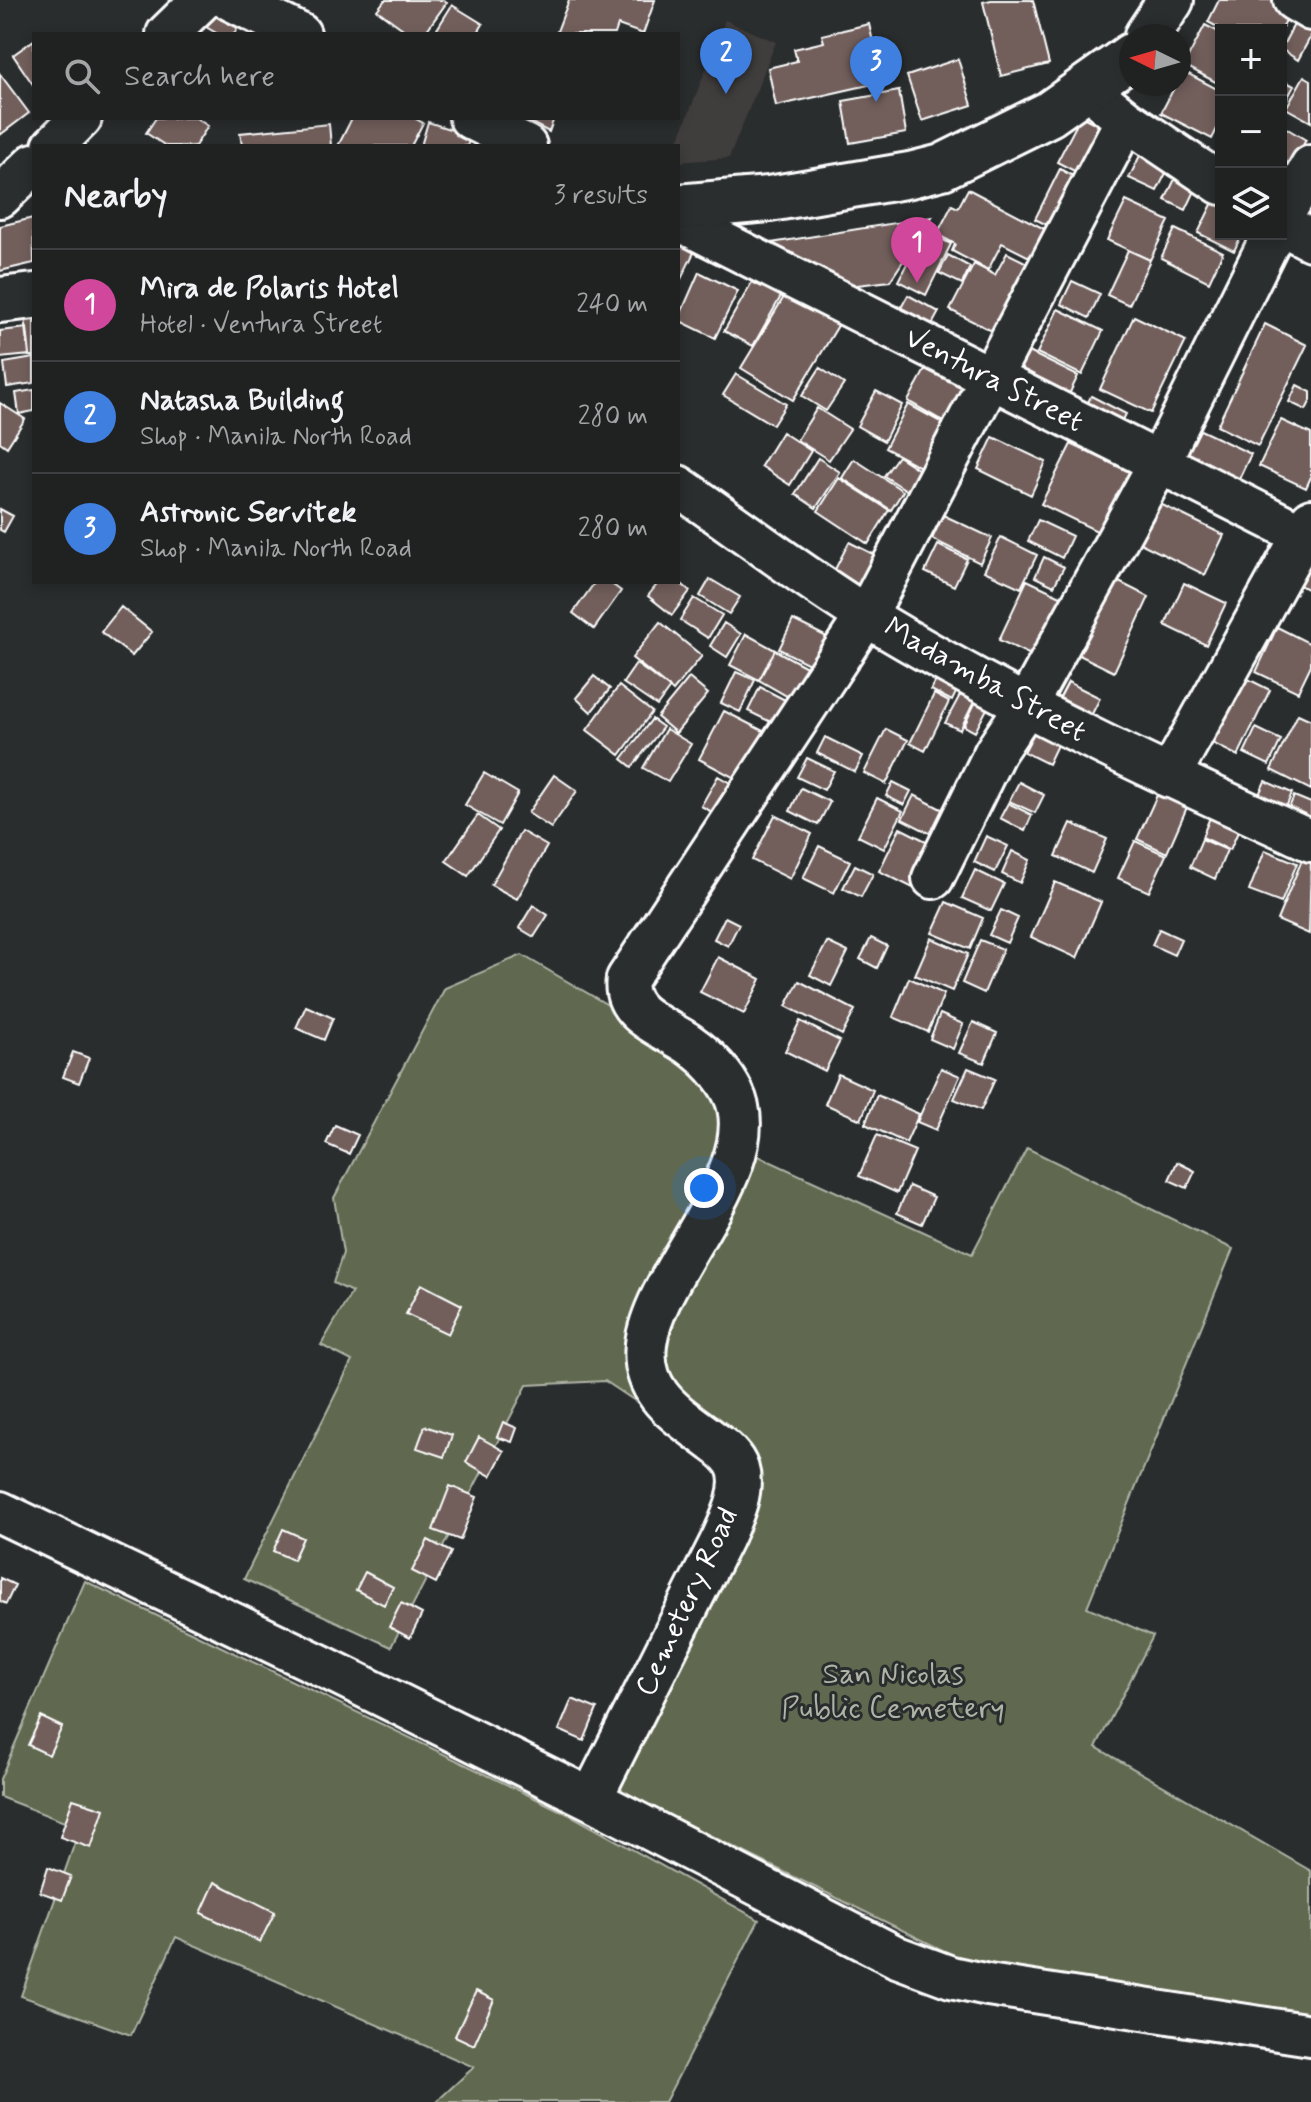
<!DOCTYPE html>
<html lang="en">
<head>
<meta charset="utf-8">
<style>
	:root { --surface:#202222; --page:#2d2f2f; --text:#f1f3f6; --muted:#a2a4a5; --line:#3d3f40; --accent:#ff9aa2 }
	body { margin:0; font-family:Mynerve,sans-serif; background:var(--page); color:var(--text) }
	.controls { position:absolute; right:24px; top:24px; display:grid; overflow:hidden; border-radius:0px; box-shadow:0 4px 12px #0003 }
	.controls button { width:72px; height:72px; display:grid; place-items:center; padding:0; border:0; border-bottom:2px solid var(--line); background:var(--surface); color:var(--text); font:40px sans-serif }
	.compass { position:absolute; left:1119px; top:24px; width:72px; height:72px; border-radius:50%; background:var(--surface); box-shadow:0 4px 12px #0003; rotate:275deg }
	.you { position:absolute; left:704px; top:1188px; width:28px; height:28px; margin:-20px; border:6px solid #fff; border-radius:50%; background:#1a73e8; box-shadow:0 0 0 12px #1a73e833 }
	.badge { display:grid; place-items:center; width:52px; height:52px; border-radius:50%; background:var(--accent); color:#fff; font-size:26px; font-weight:700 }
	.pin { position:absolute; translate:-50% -66px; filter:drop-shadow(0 2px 4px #0008) }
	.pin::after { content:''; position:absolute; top:42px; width:28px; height:24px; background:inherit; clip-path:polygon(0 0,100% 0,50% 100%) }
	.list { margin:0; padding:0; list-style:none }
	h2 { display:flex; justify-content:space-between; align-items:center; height:104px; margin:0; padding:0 32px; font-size:34px }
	h2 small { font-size:26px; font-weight:400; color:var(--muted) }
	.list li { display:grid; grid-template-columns:52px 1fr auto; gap:24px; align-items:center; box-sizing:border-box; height:112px; padding:0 32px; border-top:2px solid var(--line) }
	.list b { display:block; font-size:30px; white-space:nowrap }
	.list p { margin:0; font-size:26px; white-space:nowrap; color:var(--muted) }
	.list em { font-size:26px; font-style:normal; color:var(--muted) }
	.icon { flex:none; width:44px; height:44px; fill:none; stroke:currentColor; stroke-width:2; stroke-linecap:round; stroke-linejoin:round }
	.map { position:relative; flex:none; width:1311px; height:2102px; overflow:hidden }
	.search { position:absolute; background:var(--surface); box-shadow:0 4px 12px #0003; left:32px; top:32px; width:648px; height:88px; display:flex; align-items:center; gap:20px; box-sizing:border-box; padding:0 28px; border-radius:0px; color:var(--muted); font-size:30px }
	.panel { position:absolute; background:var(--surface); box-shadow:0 4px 12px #0003; left:32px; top:144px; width:648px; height:440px; border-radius:0px }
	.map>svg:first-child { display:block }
	.built { fill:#403c3c }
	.green { fill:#60684f; stroke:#b0b4a7; stroke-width:2 }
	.building { fill:#725f5c; stroke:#fff; stroke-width:2 }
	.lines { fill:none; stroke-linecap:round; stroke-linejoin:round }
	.minor-casing { stroke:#fff; stroke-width:46 }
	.highway-casing { stroke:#fff; stroke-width:50 }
	.minor { stroke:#2a2d2e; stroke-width:40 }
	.highway { stroke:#2a2d2e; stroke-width:44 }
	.labels { text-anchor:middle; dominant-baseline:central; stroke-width:6; stroke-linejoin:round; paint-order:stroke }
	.street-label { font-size:30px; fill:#fff; stroke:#2a2d2e }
	.park-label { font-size:30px; fill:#b0b4a7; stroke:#2a2d2e }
</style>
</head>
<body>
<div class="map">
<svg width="1311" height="2102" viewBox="0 0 1311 2102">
	<rect width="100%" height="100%" fill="#2a2d2e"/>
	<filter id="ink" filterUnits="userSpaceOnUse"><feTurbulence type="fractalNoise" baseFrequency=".0125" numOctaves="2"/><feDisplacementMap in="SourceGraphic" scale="16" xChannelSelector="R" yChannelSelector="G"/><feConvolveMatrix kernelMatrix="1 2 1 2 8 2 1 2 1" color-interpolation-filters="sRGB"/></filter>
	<g filter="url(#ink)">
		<path class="built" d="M725,20L776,42L729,158L678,162V146H676Z"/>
		<path class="green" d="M522,955L709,1064L743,1149L972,1254L1027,1148L1233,1249L1087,1607L1153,1636L1096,1747L1311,1871V2015L1124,1985L975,1966L614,1788L758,1483L605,1381L527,1385L391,1647L244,1579L352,1361L321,1345L352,1292L333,1283L343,1253L334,1198L445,988Z
			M85,1581L572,1816L759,1920L665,2102H436L474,2067L176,1937L131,2035L21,1996L80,1828L0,1797V1779Z"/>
		<path class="building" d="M222,0L246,14L234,34H218L206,27Z
			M385,0H443L447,2L424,34H410L377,10Z
			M569,0H655L643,34L618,25L615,34H556Z
			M991,0H1033L1049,64L1001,76L983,2Z
			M1219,0H1285L1294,5L1281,30H1223L1208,22Z
			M452,5L483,24L477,34H434Z
			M1299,15L1311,22V36L1298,60L1281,49Z
			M869,24L882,82L776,106L768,68L797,61L794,49L824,42L822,35Z
			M1205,25L1221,33V85L1184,65Z
			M34,40V86L13,55Z
			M958,59L972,105L922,121L907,76Z
			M1183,71L1221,91V121L1212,139L1161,113L1176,84H1179Z
			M0,74L29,113L0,135Z
			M1304,76L1311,80V122L1286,108Z
			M1281,79L1294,86L1281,110Z
			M899,91L906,133L850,143L843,101Z
			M1081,116L1106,129L1082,175L1057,162Z
			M156,118H196L208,126L195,146H166L146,133Z
			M352,118H414L423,123L411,146H338Z
			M522,118H554L549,132Z
			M428,122L471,136L467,146H421Z
			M329,124L331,146H242L240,133Z
			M1281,125L1306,140L1286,174L1281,171Z
			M1144,147L1172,161L1157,191L1129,178Z
			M1181,166L1202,176L1186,210L1165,200Z
			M1060,169L1080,180L1055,229L1035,219Z
			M968,189L1054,234L1039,262L1002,243L988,270L952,251L955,244L937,234L952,205L958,208Z
			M1216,196L1221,199V234H1242L1234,251L1198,233Z
			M1126,201L1169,221L1150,260L1107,240Z
			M932,217L890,281L841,287L759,245Z
			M33,218L34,263L0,271V226Z
			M678,227L701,238L681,279L678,278Z
			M1175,229L1223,252L1209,282L1161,258Z
			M924,230L951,244L926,295L898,281Z
			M1128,250L1150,260L1129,305L1107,295Z
			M1007,253L1033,266L998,334L950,310L974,264L995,275Z
			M948,255L970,267L962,284L939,273Z
			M699,272L738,291L715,338L678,320Z
			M756,275L784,291L753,346L724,331Z
			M1072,281L1100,294L1089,318L1061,304Z
			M793,282L845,314L793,400L741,368Z
			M908,295L939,312L922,343L891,326Z
			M1058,309L1103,331L1082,375L1037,353Z
			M34,314V356H29L25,315Z
			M1134,316L1186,341L1151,413L1100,389Z
			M1265,324L1307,345L1258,446L1217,426Z
			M27,328L30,355L0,358V331Z
			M1027,351L1078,376L1060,413L1009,389Z
			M933,355L973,377L948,424L908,401Z
			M34,358V383L7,387L4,363Z
			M820,368L844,384L826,411L802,396Z
			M736,374L786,404L773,425L723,395Z
			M1297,385L1311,392V400L1306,410L1289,402Z
			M34,390V411L19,414L16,393Z
			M876,391L902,405L884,441L857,426Z
			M1091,396L1126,414L1114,438L1079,421Z
			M0,403L25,419L7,447L0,442Z
			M908,404L946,425L922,468L885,448Z
			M817,408L850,429L829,460L797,440Z
			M1281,420L1311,434V477L1306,488L1259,466Z
			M1190,425L1251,454L1231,496L1171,467Z
			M782,432L811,451L790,485L761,466Z
			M993,437L1046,462L1031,495L978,469Z
			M1071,444L1134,474L1105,535L1041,504Z
			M898,456L921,471L908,491L884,476Z
			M818,458L840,472L816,508L795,494Z
			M854,459L903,491L891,510L842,478Z
			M839,478L889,510L868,544L818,511Z
			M1152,500L1224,535L1205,575L1134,540Z
			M0,509L13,516L4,532L0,530Z
			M943,515L992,538L980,563L932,539Z
			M1038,520L1072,536L1062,558L1028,541Z
			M1001,537L1037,555L1021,588L984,571Z
			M849,542L881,558L859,601L827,585Z
			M938,545L967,559L954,586L925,572Z
			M1311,546V591L1293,582Z
			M1044,557L1064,567L1054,586L1035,577Z
			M1109,577L1149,597L1114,672L1073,652Z
			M710,579L740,597L729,614L700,596Z
			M1027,580L1065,598L1037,658L999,640Z
			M678,581L690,591L672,615L648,596L659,582Z
			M595,582H609L621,591L594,629L573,613Z
			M1184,583L1226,603L1206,645L1165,625Z
			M694,598L722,615L708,638L680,620Z
			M121,607L152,632L132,656L101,632Z
			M793,620L833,640L819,669L779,649Z
			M660,622L702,656L673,691L632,658Z
			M724,623L741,634L727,657L710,646Z
			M1277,627L1311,644V665L1298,692L1256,672Z
			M746,634L775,650L759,680L730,665Z
			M775,650L816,672L799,703L759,680Z
			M945,663L965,674L952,701L931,690Z
			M636,664L670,688L657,706L623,683Z
			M736,672L755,680L740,712L721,703Z
			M1238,674L1270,690L1238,756L1206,740Z
			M594,676L610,689L591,712L576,698Z
			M689,678L708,694L676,733L657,717Z
			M1068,682L1100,698L1088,722L1056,705Z
			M619,686L652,712L620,755L587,730Z
			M760,687L789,702L777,725L748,711Z
			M934,694L949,702L925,751L910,743Z
			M960,695L974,702L960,730L945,723Z
			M977,699L989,705L975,732L964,726Z
			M724,711L769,734L744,783L699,759Z
			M1298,714L1311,720V790L1271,770Z
			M652,719L663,727L632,767L622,759Z
			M1256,728L1281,740L1269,765L1244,753Z
			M666,729L691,744L668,782L643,768Z
			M886,729L908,740L886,784L864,773Z
			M1035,731L1058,743L1048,764L1024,752Z
			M825,737L863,756L855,772L817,753Z
			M807,758L834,771L824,790L797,777Z
			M484,773L518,793L500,825L465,805Z
			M554,775L577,791L551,828L528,813Z
			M718,776L739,788L723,818L701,806Z
			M1265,781L1292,793L1280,822L1252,810Z
			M893,782L911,791L904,805L886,796Z
			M1019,782L1044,795L1035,813L1009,801Z
			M1162,784L1191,798L1167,853L1137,839Z
			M801,788L830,802L818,825L790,811Z
			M914,795L959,818L947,842L902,819Z
			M1294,796L1311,803V836L1282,824Z
			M877,798L903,811L884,849L858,836Z
			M1008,803L1032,815L1025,831L1000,818Z
			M1215,805L1244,818L1230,850L1202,837Z
			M478,815L499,830L468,876L446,861Z
			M775,815L812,834L790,879L752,860Z
			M1071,823L1107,839L1092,873L1056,856Z
			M900,828L944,850L923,893L879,871Z
			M521,831L547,846L517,899L491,885Z
			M986,836L1008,846L995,872L974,862Z
			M1202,839L1227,850L1215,879L1190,867Z
			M1135,841L1166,855L1149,892L1118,878Z
			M819,846L850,861L834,893L803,878Z
			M1265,850L1297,863L1281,903L1249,891Z
			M1012,851L1030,860L1020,883L1002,874Z
			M1304,855L1311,858L1309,934L1277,920Z
			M855,865L873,874L861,897L843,888Z
			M975,870L1004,884L991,911L962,898Z
			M1055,882L1101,902L1077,958L1031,937Z
			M946,902L983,918L970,949L932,933Z
			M533,905L548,915L534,937L519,928Z
			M1001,910L1018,918L1007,943L989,935Z
			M725,917L739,924L728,946L714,939Z
			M1159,929L1181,939L1174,955L1152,945Z
			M871,938L887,946L877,968L860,959Z
			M931,938L968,954L952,991L915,975Z
			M980,940L1003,949L984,993L962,983Z
			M827,942L848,952L831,986L810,975Z
			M718,957L761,979L744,1014L700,992Z
			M909,978L944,994L928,1032L893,1017Z
			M799,981L855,1010L842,1035L786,1006Z
			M306,1006L333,1018L324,1040L296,1028Z
			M940,1014L963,1024L953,1049L930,1039Z
			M800,1021L840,1041L825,1071L785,1051Z
			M973,1022L997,1033L984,1063L959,1053Z
			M73,1052L89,1058L79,1083L63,1077Z
			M941,1068L960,1076L936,1130L917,1122Z
			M968,1068L995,1079L981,1110L954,1099Z
			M838,1074L873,1090L861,1120L825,1104Z
			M877,1095L919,1114L906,1143L865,1124Z
			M335,1125L358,1135L349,1154L326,1144Z
			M877,1135L915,1151L897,1193L859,1176Z
			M1177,1162L1195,1171L1187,1188L1169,1180Z
			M909,1186L934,1197L922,1224L897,1213Z
			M421,1284L462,1305L448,1334L406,1314Z
			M503,1422L517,1428L512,1442L497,1437Z
			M425,1426L452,1435L444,1457L417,1448Z
			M479,1437L504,1451L491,1476L466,1462Z
			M450,1486L477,1497L460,1540L433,1530Z
			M283,1529L303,1538L293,1560L273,1551Z
			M428,1540L451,1552L436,1583L412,1571Z
			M365,1572L393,1587L384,1605L356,1590Z
			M0,1578L15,1585L6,1604L0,1601Z
			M401,1603L422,1614L410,1638L389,1627Z
			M572,1699L597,1709L584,1741L559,1730Z
			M41,1717L62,1727L49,1755L28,1745Z
			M73,1799L104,1809L91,1848L60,1837Z
			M48,1867L71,1876L62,1900L40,1892Z
			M215,1882L275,1912L260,1942L201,1913Z
			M476,1991L494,2000L474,2045L455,2036Z"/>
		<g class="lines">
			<defs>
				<path id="minor" d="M231,0L300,34
					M1294,0L1311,10
					M167,34L202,0
					M1106,104L1126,120L1221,184
					M470,118L526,146
					M53,146L81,118
					M0,197L34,164
					M1281,219L1311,166
					M678,220L1311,539
					M1281,224L1311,240
					M678,486C741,529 803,577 868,617C1010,703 1160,773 1311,841
					M1169,777L1311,520
					M933,878L995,752L1026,706L1159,463L1273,234
					M0,1512L320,1665L591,1799L897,1957L951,1977L988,1985L1311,2035
					M591,1799L722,1539C731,1519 745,1491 738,1469C734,1457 724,1449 714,1442C679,1415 640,1395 646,1344C654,1271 769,1165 733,1093C723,1073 706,1056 689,1044C665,1027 621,1015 627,979L866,616L1126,120"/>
				<path id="highway" d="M1147,36L1171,0
					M678,207L769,199L910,175L942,167L1049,114L1131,56
					M0,300L34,296"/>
			</defs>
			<use href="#minor" class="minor-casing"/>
			<use href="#highway" class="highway-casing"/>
			<use href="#minor" class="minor"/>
			<use href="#highway" class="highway"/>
		</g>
	</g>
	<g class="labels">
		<g class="street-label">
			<text transform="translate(994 380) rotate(27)">Ventura Street</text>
			<text transform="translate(985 680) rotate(29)">Madamba Street</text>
			<text transform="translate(687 1602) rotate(-65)">Cemetery Road</text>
		</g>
		<g class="park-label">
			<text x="893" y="1674">San Nicolas<tspan x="893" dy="34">Public Cemetery</tspan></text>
		</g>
	</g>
</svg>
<div class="controls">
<button>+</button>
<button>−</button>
<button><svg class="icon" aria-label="layers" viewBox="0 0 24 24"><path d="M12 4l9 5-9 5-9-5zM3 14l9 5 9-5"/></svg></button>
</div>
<svg class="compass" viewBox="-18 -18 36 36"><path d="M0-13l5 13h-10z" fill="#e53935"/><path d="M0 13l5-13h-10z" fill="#a2a4a5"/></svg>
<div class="you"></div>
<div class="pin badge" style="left:917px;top:283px;background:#d1479c">1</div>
<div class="pin badge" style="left:726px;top:94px;background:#3f7fe0">2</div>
<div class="pin badge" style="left:876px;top:102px;background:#3f7fe0">3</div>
<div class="search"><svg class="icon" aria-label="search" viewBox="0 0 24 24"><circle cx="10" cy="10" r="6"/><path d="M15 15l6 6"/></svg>Search here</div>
<section class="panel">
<h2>Nearby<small>3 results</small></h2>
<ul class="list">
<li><span class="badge" style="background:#d1479c">1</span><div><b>Mira de Polaris Hotel</b><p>Hotel · Ventura Street</p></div><em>240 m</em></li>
<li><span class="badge" style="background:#3f7fe0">2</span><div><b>Natasha Building</b><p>Shop · Manila North Road</p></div><em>280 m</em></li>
<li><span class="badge" style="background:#3f7fe0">3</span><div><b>Astronic Servitek</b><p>Shop · Manila North Road</p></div><em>280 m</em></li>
</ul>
</section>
</div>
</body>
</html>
